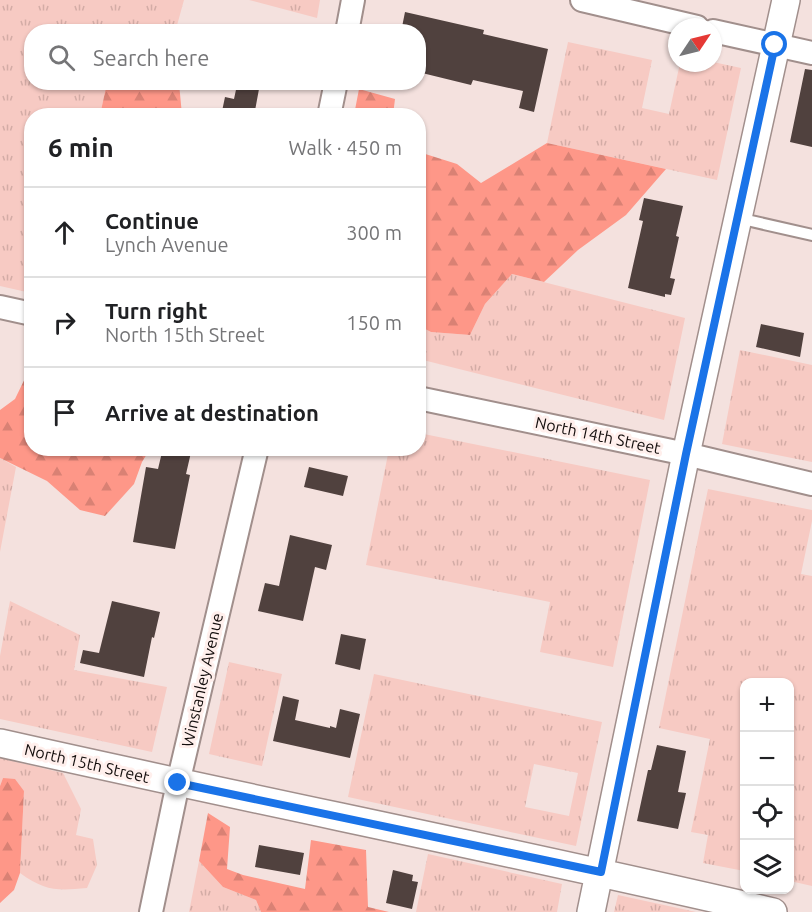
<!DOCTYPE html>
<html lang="en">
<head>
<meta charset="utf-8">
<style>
	:root { --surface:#fff; --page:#f6f6f6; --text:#202124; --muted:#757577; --line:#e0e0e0 }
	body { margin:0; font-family:Ubuntu,sans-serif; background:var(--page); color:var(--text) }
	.controls { position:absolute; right:18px; bottom:18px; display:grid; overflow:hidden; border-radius:12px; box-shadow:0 2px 4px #0004 }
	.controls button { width:54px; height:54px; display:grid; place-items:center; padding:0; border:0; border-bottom:2px solid var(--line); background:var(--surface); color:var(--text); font:30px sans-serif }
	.compass { position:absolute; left:668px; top:18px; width:54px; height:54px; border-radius:50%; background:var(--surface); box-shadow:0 2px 4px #0004; rotate:55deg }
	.stop { position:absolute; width:18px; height:18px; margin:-14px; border:4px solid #1a73e8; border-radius:50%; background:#fff }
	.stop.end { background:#1a73e8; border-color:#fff; box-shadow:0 2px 6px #0008 }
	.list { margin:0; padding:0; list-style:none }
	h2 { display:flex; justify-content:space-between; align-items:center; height:78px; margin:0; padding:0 24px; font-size:26px }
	h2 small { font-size:20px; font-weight:400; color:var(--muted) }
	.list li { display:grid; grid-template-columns:39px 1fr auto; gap:18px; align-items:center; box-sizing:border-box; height:90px; padding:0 24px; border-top:2px solid var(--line) }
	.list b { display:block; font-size:22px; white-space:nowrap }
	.list p { margin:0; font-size:20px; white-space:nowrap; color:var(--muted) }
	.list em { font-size:20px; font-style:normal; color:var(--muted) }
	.icon { flex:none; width:33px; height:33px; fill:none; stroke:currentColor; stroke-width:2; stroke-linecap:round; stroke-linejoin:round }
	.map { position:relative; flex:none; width:812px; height:912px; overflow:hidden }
	.search { position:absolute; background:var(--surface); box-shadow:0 2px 4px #0004; left:24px; top:24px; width:402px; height:66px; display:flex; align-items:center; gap:15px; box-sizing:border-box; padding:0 21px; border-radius:24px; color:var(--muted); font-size:22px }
	.panel { position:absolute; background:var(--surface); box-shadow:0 2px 4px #0004; left:24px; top:108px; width:402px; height:348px; border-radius:24px }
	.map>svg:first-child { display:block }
	.grass { fill:url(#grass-tufts); fill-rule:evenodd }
	.forest { fill:url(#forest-firs) }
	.building { fill:#50413e }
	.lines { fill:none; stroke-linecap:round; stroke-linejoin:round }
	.service-casing { stroke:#a18f8c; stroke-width:14 }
	.minor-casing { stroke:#a18f8c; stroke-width:26 }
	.tertiary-casing { stroke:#a18f8c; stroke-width:30 }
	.service { stroke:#fff; stroke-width:10 }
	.minor { stroke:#fff; stroke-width:22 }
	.tertiary { stroke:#fff; stroke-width:27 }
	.route { stroke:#1a73e8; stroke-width:8 }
	.labels { text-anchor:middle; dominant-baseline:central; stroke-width:6; stroke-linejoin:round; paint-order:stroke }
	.street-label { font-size:16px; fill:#130d0c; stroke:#ffefec }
</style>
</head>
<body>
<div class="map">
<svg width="812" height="912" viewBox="0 0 812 912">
	<defs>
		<pattern id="grass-tufts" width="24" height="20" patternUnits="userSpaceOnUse" patternTransform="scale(1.5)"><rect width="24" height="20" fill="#f7cac3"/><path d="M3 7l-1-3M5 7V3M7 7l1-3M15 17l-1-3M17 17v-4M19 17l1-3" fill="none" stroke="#d3aca6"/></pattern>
		<pattern id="forest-firs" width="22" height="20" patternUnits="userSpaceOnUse" patternTransform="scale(1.5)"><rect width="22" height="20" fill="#fe9788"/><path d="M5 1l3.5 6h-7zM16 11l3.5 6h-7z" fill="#d98174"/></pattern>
	</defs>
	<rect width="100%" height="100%" fill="#f4e1de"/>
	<path class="grass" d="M0,0H184L176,29L170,31L32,32V82L107,83L100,115L32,116L31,293L0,286Z
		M249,0H320L317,18Z
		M568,42L652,60L642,108L669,114L680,63L713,62L741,68L717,180L547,143Z
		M512,274L685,318L664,420L419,359V326L431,332L470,335L485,304Z
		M740,350L812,365V462L722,444Z
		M419,433L650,480L613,667L540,652L550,602L366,565L389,449L418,448Z
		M0,458L16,467L0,552Z
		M708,489L812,510V521L801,574L812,576V886L790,881V682H744V871L703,863L708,835L691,832L710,739L659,728Z
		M10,601L80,635L74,670L167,687L152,752L0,719V656Z
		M229,662L282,674L262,766L209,754Z
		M374,674L602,722L576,846L348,797ZM534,764L578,773L569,816L525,807Z
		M0,758L63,773L81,809L76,835L93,839L97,865L87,888C57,891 45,891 20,873L24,791L3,778L0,786Z
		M428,854L562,884L557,912H416Z
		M199,861L223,887L256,900L261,912H189Z
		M618,895L696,912H614Z"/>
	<path class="forest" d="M107,83H179L182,115H100Z
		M359,89L395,99L393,115H354Z
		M547,143L666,169L626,215L578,250L544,282L512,274L485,304L470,335L431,332L419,326V152L457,164L481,183Z
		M31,366L32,448L150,449L142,462L134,484L105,516L80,510L47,481L0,458V410L15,399Z
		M3,778L15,779L24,791L20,873L14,890L0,903V786Z
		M208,813L230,827L227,869L243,875L305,889L311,840L366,850L368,907L389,912H261L256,900L223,887L199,861Z"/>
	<path class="building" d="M405,12L484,30L483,34L548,49L534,112L519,108L523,91L473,80L471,85L418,72V32H401Z
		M805,69L812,70V147L790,142Z
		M237,85L259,89L254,116H221L225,97L234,99Z
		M644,198L683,206L676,236L679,237L670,278L675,279L671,295L665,294V297L628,288L643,221L639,220Z
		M761,324L804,333L800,357L756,347Z
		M163,448H192L186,474L190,475L175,549L133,542L146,467L158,469Z
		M309,467L348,476L343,496L304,487Z
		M290,535L332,545L326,570L315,567L303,621L258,611L265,583L279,586Z
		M112,601L160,612L154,638L152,637L144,677L80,663L83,650L99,653Z
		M341,634L366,639L360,670L335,664Z
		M283,696L299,700L295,720L330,728V726L336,728L340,709L360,714L350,758L273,741Z
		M657,745L686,751L678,792L686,793L678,829L637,821L648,770H651Z
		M259,845L304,853L300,875L255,867Z
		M393,870L413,875L412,881L418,882L412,909L386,903Z"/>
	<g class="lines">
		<defs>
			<path id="service" d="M738,218L812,235"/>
			<path id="minor" d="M582,0L697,27
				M713,31L812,53
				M347,32L353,0
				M329,116L336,82
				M0,307L32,314
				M418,398L686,454L812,484
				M151,912L178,783L257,448"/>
			<path id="tertiary" d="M0,743C257,801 516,852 773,912
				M591,912L686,454L786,0"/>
		</defs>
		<use href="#service" class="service-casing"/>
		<use href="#minor" class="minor-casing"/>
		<use href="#tertiary" class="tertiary-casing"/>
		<use href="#service" class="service"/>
		<use href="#minor" class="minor"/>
		<use href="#tertiary" class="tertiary"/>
	</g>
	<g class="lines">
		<path class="route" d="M178,783L601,872L686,454L775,45"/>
	</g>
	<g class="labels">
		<g class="street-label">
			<text transform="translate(598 435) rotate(12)">North 14th Street</text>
			<text transform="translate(202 680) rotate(-77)">Winstanley Avenue</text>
			<text transform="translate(87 763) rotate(13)">North 15th Street</text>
		</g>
	</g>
</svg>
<div class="controls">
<button>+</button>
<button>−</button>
<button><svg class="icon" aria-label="locate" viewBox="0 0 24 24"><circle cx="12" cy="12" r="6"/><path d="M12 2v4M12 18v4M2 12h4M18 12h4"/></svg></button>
<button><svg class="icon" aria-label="layers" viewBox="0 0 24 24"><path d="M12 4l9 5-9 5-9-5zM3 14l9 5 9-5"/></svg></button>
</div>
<svg class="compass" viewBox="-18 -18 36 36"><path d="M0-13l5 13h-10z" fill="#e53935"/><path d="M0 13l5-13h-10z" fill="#757577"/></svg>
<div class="stop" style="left:775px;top:45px"></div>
<div class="stop end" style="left:178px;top:783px"></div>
<div class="search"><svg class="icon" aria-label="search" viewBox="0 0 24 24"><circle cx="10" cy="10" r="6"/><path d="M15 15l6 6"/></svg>Search here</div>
<section class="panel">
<h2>6 min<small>Walk · 450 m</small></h2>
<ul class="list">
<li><svg class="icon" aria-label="ahead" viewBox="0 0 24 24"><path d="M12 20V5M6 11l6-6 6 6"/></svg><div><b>Continue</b><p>Lynch Avenue</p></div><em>300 m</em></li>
<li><svg class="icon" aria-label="right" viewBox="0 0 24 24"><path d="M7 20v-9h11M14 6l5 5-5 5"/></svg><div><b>Turn right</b><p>North 15th Street</p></div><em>150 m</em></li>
<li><svg class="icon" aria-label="arrive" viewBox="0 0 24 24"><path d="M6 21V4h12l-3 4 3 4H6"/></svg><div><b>Arrive at destination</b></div></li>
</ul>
</section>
</div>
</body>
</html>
